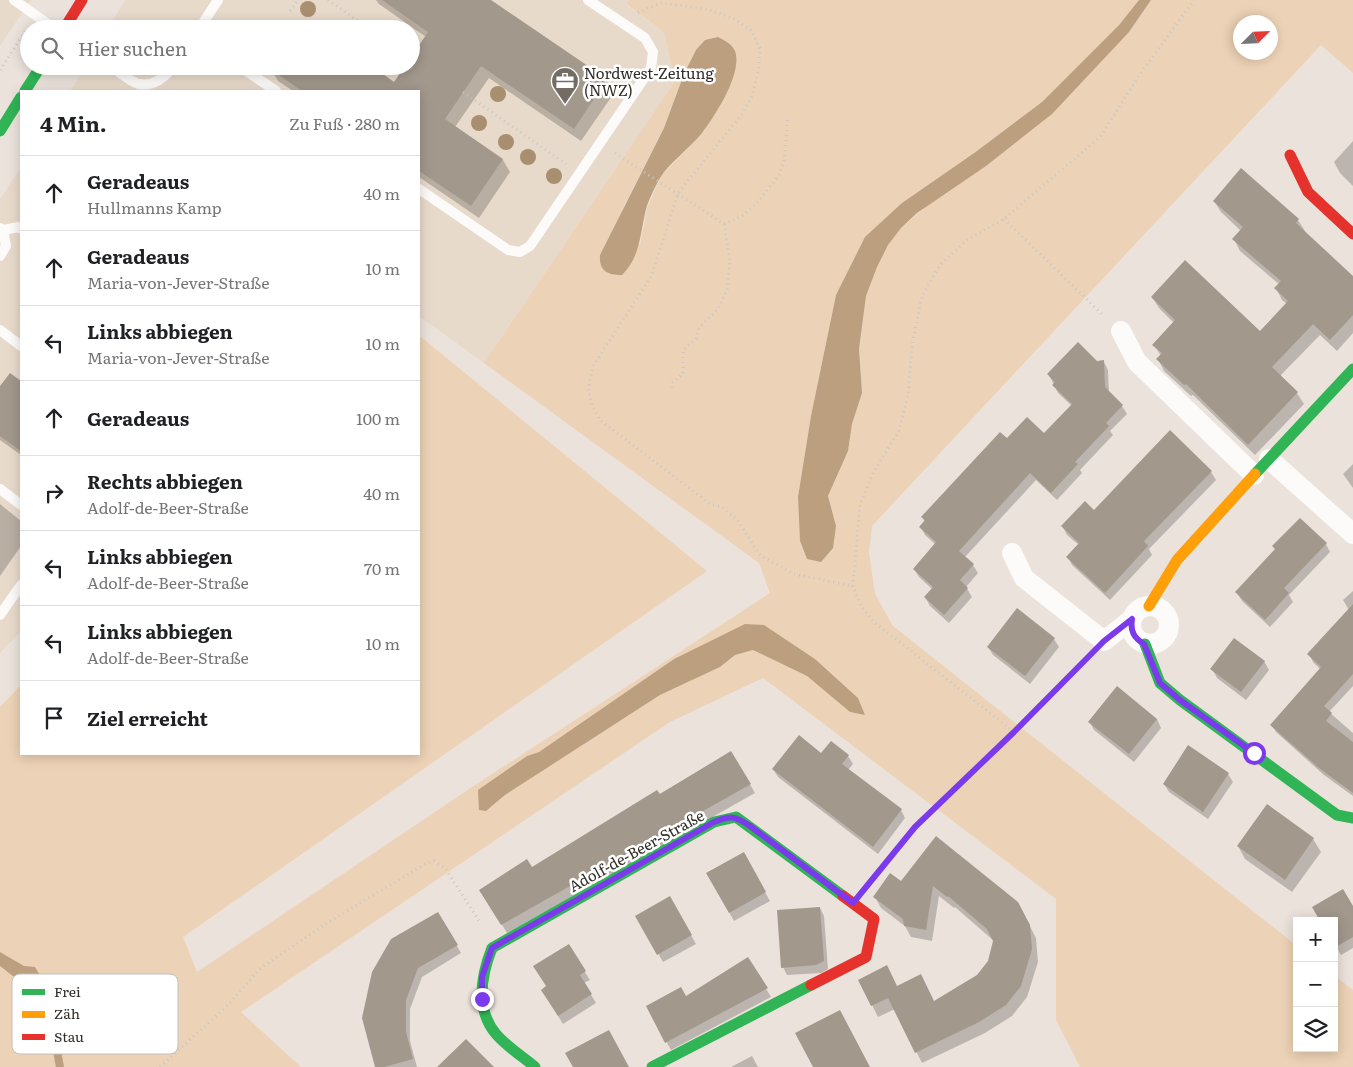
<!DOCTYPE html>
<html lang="de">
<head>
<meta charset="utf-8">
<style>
	:root { --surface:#fff; --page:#f6f6f6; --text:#202124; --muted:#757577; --line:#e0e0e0 }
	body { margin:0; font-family:Literata,serif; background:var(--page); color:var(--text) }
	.controls { position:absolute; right:15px; bottom:15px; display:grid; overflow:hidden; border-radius:0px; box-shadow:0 2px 12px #0003 }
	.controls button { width:45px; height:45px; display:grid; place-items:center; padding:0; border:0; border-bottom:1px solid var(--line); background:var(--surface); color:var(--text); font:25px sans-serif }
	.compass { position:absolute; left:1233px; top:15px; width:45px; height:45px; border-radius:50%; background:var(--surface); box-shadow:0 2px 12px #0003; rotate:66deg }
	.stop { position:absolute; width:15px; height:15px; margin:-11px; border:4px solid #7c3aed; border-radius:50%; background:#fff }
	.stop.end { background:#7c3aed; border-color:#fff; box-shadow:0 1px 5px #0008 }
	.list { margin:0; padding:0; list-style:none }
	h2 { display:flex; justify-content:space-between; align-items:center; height:65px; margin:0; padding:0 20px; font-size:21px }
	h2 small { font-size:16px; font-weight:400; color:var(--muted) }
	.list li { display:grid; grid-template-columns:32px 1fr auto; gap:15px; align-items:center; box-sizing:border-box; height:75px; padding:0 20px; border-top:1px solid var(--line) }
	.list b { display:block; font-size:19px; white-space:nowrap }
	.list p { margin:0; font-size:16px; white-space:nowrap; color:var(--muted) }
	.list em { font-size:16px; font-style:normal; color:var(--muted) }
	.icon { flex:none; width:28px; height:28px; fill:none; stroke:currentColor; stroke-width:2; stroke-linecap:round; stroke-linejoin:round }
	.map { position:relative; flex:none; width:1353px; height:1067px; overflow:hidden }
	.search { position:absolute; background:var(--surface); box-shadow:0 2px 12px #0003; left:20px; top:20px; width:400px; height:55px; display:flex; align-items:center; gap:12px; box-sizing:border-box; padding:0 18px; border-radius:28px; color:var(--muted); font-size:19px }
	.panel { position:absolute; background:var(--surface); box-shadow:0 2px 12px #0003; left:20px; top:90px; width:400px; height:665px; border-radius:0px }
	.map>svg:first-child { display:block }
	.built { fill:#e8dacb }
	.green { fill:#ecd2b6; fill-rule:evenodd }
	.water { fill:#bb9f7f }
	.shadow { fill:#0003 }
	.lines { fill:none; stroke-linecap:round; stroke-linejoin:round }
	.stream { stroke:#bb9f7f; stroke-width:8 }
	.building { fill:#a2988c }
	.path { stroke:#c9c6c3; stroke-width:3; stroke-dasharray:1 4; stroke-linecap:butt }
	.lane { stroke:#fcfbfa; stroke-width:10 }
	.street { stroke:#fcfbfa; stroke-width:20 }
	.fast { stroke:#30b455; stroke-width:11 }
	.slow { stroke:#ff9f0a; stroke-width:11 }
	.jam { stroke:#e5322d; stroke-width:11 }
	.tree { fill:#a88f6f }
	.route { stroke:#7c3aed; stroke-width:6 }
	.labels { text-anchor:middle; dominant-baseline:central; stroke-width:5; stroke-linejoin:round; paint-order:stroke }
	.poi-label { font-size:15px; fill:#312c26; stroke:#fff; text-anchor:start }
	.street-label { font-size:15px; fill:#312c26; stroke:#fff }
	.key { fill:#fff; stroke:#c1c0be; stroke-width:1 }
	.key-label { font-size:14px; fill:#312c26 }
</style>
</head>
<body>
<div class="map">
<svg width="1353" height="1067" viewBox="0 0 1353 1067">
	<rect width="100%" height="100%" fill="#ebe3db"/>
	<path class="built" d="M0,0H31L0,46Z
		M125,0H629L626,5L664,32L675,81L484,363L419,316V91H70L86,66H411V29H108Z
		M21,167V631L0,653V199Z"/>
	<path class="green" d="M629,0H1139L1119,25L1042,102L977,151L902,203L836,295L811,416L798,497L800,541L807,559L836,526L828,496L848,451L852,424L862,393L859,349L866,296L877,266L888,245L901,228L1129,32L1151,0H1353V73L1321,45L872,526L869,552L875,594L893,626L1297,946V1048H1334V975L1353,990V1067H1080L1056,1020V899L763,678L670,722L241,1012L301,1067H0V966L38,996L59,1023L24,966L0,952V707L21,685V754H419V338L421,337L707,571L183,937L197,972L466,791L770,593L759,563L484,363L675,81L664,32L626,4ZM1240,22H1270V52H1240ZM696,50L721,105L701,134L661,176L647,208L640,245L622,210L664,128L684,74ZM764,625L815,659L858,698L865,715L850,712L807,676L753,650L735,655L720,667L660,695L505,795L486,811L527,756L539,752L674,659Z"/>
	<path class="water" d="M1139,0H1151L1129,32L1052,114L986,166L917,213L901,228L888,245L877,267L866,296L859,349L862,393L852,424L848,451L828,496L836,526L833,548L821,562L807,559L800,541L798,497L811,416L836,295L865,237L902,203L977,151L1042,102L1119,25Z
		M718,37C724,40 732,44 735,51C743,73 715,116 702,133C690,148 670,162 660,178C655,187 649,199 646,209C640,233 641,256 622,275C607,275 599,271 600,255L664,128L684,74L696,50L705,40Z
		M745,624L764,625L815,659L858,698L865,715L850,712L807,676L753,650L735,655L720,667L660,695L505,795L486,811L479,810L478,790L527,756L539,752L674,659Z
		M0,952L24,966L35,967L56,1002L59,1023H41L38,996L0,966Z"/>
	<path class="shadow" d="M376,0H488L606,80L614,93L581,141L489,78L455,127L503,160L510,172L479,218L419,177V91H293L278,81L271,69L395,83L411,66L426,37L379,4Z
		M303,21L314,29H298Z
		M1353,141V186L1340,173L1334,162Z
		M1214,201L1298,220L1305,231L1304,232L1353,278V333L1337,351L1320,335L1280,376L1297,393L1304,404L1255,455L1193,395L1191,396L1164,371L1158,359L1161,356L1154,345L1174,323L1159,308L1152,297L1260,332L1287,304L1282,300L1276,288L1280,285L1240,251L1234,239L1241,231L1221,212Z
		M1097,362H1104L1108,370L1109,393L1122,406L1127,414L1110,431L1113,435L1080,470L1082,473L1057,500L1036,480L965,557L973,565L978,573L966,587L972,597L949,623L930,606L925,597L932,589L919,577L914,569L936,545L925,535L921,527L925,522L922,517L1007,440L1044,435L1072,406L1058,393L1049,375Z
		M10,374L21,383V455L0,440V388Z
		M1353,464V488L1343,474Z
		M1211,472L1216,480L1149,549L1152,555L1110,600L1072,565L1068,557L1079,545L1067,535L1063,527L1094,511Z
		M0,504L21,521V546L0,576Z
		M1326,544L1330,552L1289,595L1293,602L1270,627L1242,601L1237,593Z
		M1353,591V686L1329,712L1353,733V796L1324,775L1276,732L1272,725L1320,669L1313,662L1309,654L1349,610L1343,600Z
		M1054,639L1059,647L1030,684L993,655L988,647Z
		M1264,661L1269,670L1246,700L1217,678L1212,669Z
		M1157,719L1161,728L1134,762L1094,730L1090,722Z
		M731,752L755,793L507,933L485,897Z
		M822,755L848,756L853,764L848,770L901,810L905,818L878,854L778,777L773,769Z
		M1228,774L1233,782L1208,819L1169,792L1164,784Z
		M1267,806L1313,839L1321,852L1292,892L1245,859L1238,846Z
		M936,838L1024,915L1036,938L1038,962L1027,997L1012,1016L985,1033L922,1063L895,1009L878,1017L872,1005L897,987L935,1002L978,976L989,961L994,941L955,907L954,908L939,896L932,941L911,937L905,926L881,908L875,897L901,883Z
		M743,854L770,901L734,921L708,874Z
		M670,898L696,944L663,962L637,916Z
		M820,908L824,916L828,969L821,973L787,975L783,967Z
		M1353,909V948L1341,955L1334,943Z
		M438,913L461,953L422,977L410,1009V1041L417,1067H376Z
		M568,946L590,980L584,983L596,1003L563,1024L547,998V987Z
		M748,959L771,997L671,1050L647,1007L686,997Z
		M752,1056L758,1067H731Z"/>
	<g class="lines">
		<path class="stream" d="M50,1013L60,1067"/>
	</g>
	<path class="building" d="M382,0H491L607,79L574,129L481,66L445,119L503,159L471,206L419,171V91H302L266,66H372L394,82L405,66H411V57L428,32Z
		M1241,168L1299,219L1296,223L1353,276V315L1330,340L1313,324L1272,367L1298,392L1248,445L1186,384L1184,385L1156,359L1162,353L1152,345L1175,320L1151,297L1185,260L1260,331L1288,301L1274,288L1281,281L1232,239L1243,227L1213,201Z
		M1078,342L1097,361L1104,360L1105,387L1123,405L1106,423L1109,426L1075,462L1078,464L1051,493L1030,473L959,551L974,564L960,580L968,588L944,615L924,597L933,587L913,569L936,542L919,527L925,520L921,517L1000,432L1007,438L1027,417L1044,433L1072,404L1052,385L1055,382L1047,374Z
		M10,373L21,381V451L0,436V386Z
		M1170,430L1212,471L1144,541L1148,546L1105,593L1066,557L1079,543L1061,526L1085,501L1094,510Z
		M1300,518L1327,543L1284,588L1289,593L1265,620L1235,592L1275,549L1272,546Z
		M1353,604V674L1324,706L1332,713L1326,721L1353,742V793L1319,768L1270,725L1321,667L1307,654Z
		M1017,608L1055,638L1025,676L987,647Z
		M1234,638L1265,661L1241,692L1210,669Z
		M1117,686L1157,719L1129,754L1088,722Z
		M799,735L821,753L831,741L849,755L842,764L902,809L873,847L772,769Z
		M1188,745L1229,773L1203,812L1163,784Z
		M731,751L751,784L501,925L479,890L527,859L532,867L657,790L660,794Z
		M1267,804L1314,838L1285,880L1237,846Z
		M936,836L1018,902L1030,925L1032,949L1021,986L1006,1005L979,1022L915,1053L888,998L871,1006L858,980L887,965L897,986L921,974L934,1001L977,975L988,961L993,941L987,929L948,896L947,897L933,886L926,930L904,926L903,919L873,897L890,873L901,881Z
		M744,852L766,892L729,913L706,873Z
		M1343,889L1353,906V937L1334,948V921H1320L1312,907Z
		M670,896L692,935L657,955L635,916Z
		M820,907L824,961L816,965L781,968L777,910Z
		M438,912L458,945L418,968L406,1000V1032L413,1059L384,1067H375L362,1018L372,972L391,939Z
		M569,944L586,971L580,975L592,994L558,1016L541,990L546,986L533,966Z
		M748,957L768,988L665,1043L646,1006L681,987L686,996Z
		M840,1010L870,1067H813L795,1033Z
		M609,1030L629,1067H573L565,1053Z
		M466,1039L494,1067H437Z"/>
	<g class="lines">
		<path class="path" d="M328,0L370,29
			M290,11L298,0
			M638,13L660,3L703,8L733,18L751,30L760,49L758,72L752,96L743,113L678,193L652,275L593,366L588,389L592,405L599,419L710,504L722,507L738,521L760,555L794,574L853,586
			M0,70L27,29
			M463,92L566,164
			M615,153L724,224L730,261L727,290L718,309L699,328L696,339L683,350V374L672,383V390
			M1004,219L1104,316
			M724,224L742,216L757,203L779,175L784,161L788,118
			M1014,732L874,622L861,606L853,586L860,505L873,473L899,431L908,395L912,345L922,296L940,265L967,240L1004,219L1100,137L1139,76L1194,0
			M869,883L915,827L1014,732L1089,656
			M160,1067L225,1008L261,968L327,923L425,864L434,861L445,868L481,924"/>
		<path class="lane" d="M14,0L55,29
			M199,29L218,0
			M111,66C118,71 132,83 139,84C153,87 166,77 173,66
			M239,66L276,91
			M419,189L508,250L520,252L530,246L651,68L653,52L645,38L588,0
			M0,228L3,230L6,246L0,256
			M3,230L19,227L21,229
			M0,330L21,346
			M0,489L21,505
			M0,615L21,585"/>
		<path class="street" d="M1121,331L1137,362L1254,475
			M1269,459L1353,534
			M1012,553L1024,578L1104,641L1132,619
			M1131 625a19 19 0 1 1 38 0a19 19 0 1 1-38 0Z"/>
		<path class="fast" d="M25,91L41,66
			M0,131L21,97
			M1255,474L1353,369
			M1145,644L1160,683L1180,700L1337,815L1353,818
			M535,1067C522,1056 507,1047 496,1034C475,1009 481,976 492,948L714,822L736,817L843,896
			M652,1067L811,985"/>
		<path class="slow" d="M1149,606L1177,560L1255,474"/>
		<path class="jam" d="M64,29L82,0
			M1290,155L1308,192L1353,234
			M811,985L866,957L874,919L843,896"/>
	</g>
	<g class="tree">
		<circle cx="308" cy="9" r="8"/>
		<circle cx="498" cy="94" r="8"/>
		<circle cx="479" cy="123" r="8"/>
		<circle cx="506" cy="142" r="8"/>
		<circle cx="528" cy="157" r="8"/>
		<circle cx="554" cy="176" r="8"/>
	</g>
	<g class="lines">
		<path class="route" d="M482,999V977L492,948L714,822C731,815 735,816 750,826L853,903L915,827L1014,732L1104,641L1132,619C1130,631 1134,638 1144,644L1160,683L1180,700L1254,753"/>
	</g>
	<defs>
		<symbol id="office-pin" viewBox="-11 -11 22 30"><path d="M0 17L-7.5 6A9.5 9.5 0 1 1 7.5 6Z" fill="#726c65" stroke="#fff"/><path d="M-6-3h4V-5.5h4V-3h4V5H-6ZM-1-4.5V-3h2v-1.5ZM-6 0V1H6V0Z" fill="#fff"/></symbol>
	</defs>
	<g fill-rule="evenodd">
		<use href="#office-pin" x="549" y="65" width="32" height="43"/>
	</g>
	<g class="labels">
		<g class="poi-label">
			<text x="584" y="72">Nordwest-Zeitung<tspan x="584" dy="17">(NWZ)</tspan></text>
		</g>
		<g class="street-label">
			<text transform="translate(636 850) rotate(-29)">Adolf-de-Beer-Straße</text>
		</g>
	</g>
	<rect x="12" y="974" width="166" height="80" rx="8" class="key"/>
	<rect x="22" y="989" width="23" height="6" fill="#30b455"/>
	<rect x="22" y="1011" width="23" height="7" fill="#ff9f0a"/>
	<rect x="22" y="1034" width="23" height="6" fill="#e5322d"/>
	<g class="key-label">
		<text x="54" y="997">Frei</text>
		<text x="54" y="1019">Zäh</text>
		<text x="54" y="1042">Stau</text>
	</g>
</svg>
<div class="controls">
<button>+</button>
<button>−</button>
<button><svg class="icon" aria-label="layers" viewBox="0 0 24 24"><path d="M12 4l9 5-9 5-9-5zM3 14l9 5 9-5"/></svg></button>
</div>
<svg class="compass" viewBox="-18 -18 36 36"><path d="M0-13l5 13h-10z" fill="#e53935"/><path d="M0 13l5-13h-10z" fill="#757577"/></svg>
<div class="stop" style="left:1254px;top:753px"></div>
<div class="stop end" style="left:482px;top:999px"></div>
<div class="search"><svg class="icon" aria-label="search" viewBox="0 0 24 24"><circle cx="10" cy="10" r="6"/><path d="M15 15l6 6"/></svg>Hier suchen</div>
<section class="panel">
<h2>4 Min.<small>Zu Fuß · 280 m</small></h2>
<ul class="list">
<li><svg class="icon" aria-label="ahead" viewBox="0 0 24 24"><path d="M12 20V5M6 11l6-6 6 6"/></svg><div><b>Geradeaus</b><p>Hullmanns Kamp</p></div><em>40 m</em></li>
<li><svg class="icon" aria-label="ahead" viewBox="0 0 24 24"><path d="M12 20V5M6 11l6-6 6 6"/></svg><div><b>Geradeaus</b><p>Maria-von-Jever-Straße</p></div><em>10 m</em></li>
<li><svg class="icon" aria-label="left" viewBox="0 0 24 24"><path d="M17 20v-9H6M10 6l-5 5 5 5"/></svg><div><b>Links abbiegen</b><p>Maria-von-Jever-Straße</p></div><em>10 m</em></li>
<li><svg class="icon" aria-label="ahead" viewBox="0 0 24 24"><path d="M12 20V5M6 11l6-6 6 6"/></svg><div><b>Geradeaus</b></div><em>100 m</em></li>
<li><svg class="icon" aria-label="right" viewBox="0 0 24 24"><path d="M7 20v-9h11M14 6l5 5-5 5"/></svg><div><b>Rechts abbiegen</b><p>Adolf-de-Beer-Straße</p></div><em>40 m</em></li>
<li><svg class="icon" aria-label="left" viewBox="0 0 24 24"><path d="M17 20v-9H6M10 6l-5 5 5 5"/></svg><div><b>Links abbiegen</b><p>Adolf-de-Beer-Straße</p></div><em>70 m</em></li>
<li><svg class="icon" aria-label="left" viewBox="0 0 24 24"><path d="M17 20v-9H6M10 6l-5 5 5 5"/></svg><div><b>Links abbiegen</b><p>Adolf-de-Beer-Straße</p></div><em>10 m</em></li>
<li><svg class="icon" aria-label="arrive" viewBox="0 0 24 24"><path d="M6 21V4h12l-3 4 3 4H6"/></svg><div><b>Ziel erreicht</b></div></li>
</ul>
</section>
</div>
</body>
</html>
